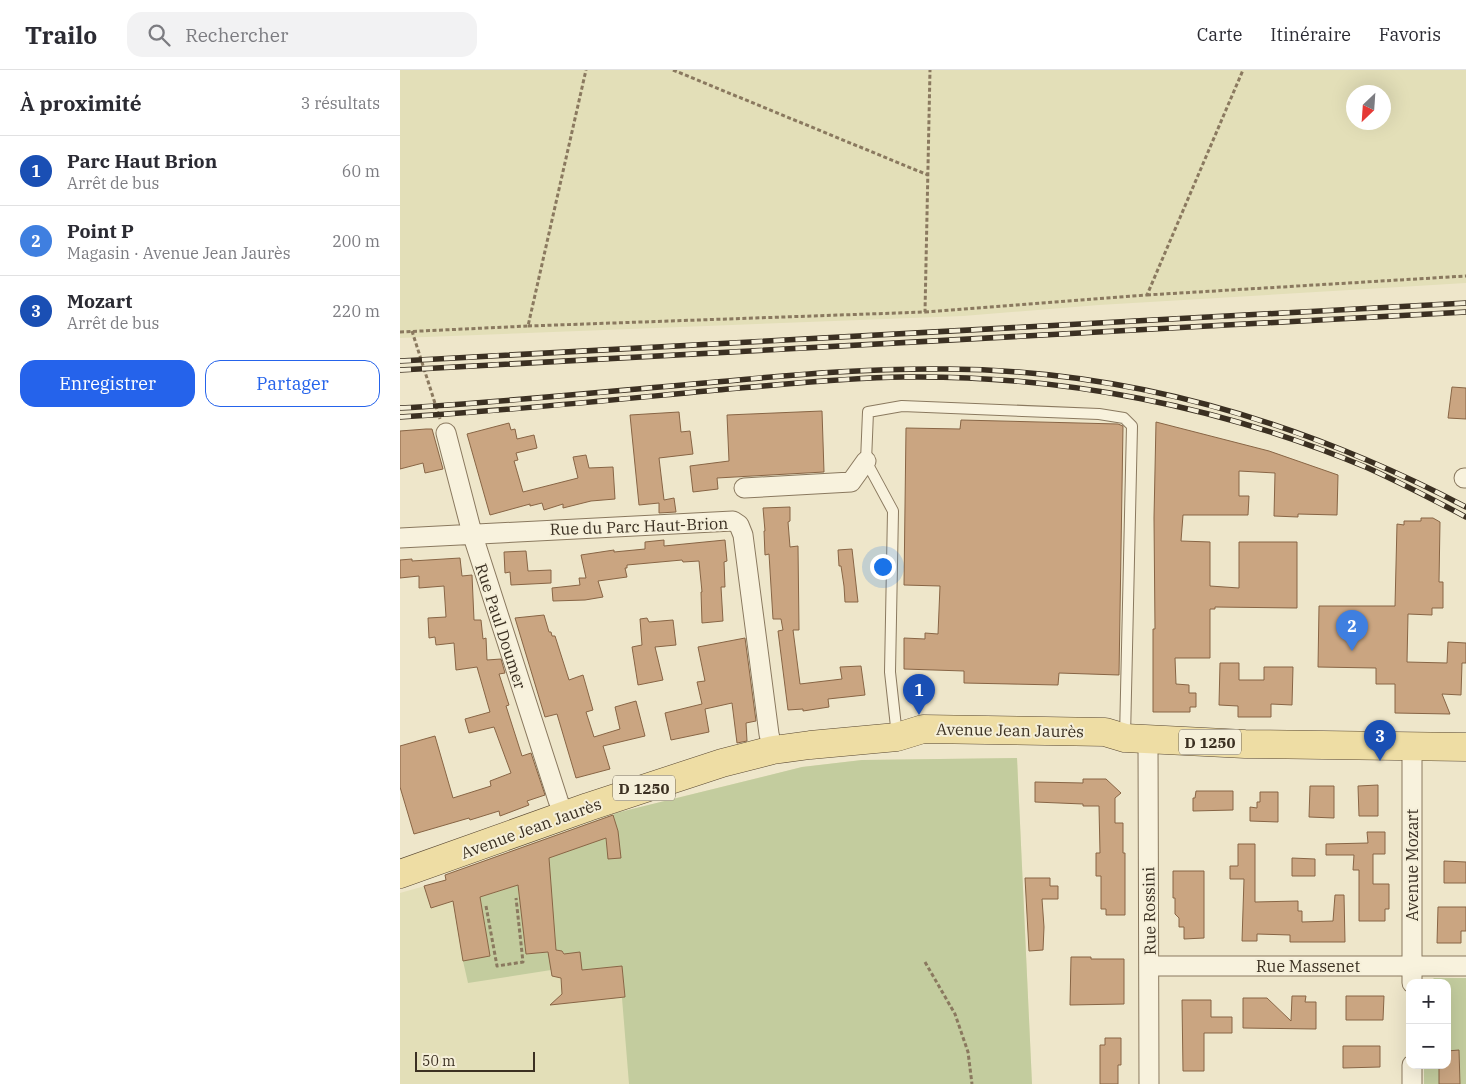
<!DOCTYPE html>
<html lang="fr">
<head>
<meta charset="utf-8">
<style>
	:root { --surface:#fff; --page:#f2f2f3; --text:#2b2b33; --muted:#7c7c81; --line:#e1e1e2; --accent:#2563eb }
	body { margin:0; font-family:"IBM Plex Serif",serif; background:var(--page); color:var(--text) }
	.controls { position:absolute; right:15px; bottom:15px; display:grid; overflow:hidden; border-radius:10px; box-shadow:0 5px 20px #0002 }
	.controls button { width:45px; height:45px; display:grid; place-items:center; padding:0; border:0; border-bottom:1px solid var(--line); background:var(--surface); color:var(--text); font:25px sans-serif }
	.compass { position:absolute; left:946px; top:15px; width:45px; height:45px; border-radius:50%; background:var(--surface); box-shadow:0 5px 20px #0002; rotate:205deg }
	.scale { position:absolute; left:15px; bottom:12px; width:120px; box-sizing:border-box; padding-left:5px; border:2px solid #3b3022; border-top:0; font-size:14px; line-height:18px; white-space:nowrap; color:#3b3022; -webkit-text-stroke:4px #f5efd9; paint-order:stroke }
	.you { position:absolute; left:482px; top:496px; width:18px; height:18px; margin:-12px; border:4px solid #fff; border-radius:50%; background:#1a73e8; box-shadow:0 0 0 8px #1a73e833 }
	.badge { display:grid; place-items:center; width:32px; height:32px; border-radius:50%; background:var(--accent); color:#fff; font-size:16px; font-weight:700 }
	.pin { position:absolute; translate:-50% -41px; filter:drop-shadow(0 1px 2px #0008) }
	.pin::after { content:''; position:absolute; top:26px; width:18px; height:15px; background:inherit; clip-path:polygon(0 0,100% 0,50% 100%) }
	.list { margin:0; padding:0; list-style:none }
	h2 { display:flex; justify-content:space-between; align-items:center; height:65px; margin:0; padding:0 20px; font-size:21px }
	h2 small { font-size:16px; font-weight:400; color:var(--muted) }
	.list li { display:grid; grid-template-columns:32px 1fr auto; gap:15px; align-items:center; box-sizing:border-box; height:70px; padding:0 20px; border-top:1px solid var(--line) }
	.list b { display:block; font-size:19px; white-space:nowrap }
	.list p { margin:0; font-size:16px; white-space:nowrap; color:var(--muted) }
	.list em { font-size:16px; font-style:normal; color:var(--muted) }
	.actions { display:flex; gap:10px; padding:15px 20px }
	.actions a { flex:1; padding:11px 0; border:1px solid var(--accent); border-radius:15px; text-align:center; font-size:18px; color:var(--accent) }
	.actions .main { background:var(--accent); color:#fff }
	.icon { flex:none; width:28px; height:28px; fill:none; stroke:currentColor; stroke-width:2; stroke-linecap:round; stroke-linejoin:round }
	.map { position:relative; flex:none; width:1066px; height:1014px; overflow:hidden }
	header { display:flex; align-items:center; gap:30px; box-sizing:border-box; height:70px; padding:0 25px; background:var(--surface); border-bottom:1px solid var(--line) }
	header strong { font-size:24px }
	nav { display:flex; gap:28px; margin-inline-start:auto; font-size:18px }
	.search { width:350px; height:45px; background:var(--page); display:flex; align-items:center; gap:12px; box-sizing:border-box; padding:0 18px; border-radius:15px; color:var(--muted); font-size:19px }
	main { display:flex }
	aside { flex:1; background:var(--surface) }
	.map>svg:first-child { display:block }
	.farmland { fill:#e3dfb8; fill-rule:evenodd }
	.green { fill:#c3cc9e }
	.building { fill:#caa581; stroke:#886545 }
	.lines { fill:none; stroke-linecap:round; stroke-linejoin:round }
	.lane-casing { stroke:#8a795f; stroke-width:12 }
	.street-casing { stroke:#8a795f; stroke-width:21 }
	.primary-casing { stroke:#584732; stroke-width:29 }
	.path { stroke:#8a795f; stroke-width:3; stroke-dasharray:4 2.5; stroke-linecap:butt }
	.lane { stroke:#f8f2dd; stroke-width:10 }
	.street { stroke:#f8f2dd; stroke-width:19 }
	.primary { stroke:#eedda4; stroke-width:28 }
	.rail-casing { stroke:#3b3022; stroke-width:5.5 }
	.rail { stroke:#f5efd9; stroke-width:4; stroke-dasharray:11; stroke-linecap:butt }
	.labels { text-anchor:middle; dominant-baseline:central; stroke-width:4; stroke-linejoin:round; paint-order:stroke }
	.shield { fill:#f5efd9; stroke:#736959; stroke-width:1 }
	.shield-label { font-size:15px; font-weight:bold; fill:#3b3022 }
	.street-label { font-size:16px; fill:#3b3022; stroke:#f5efd9 }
</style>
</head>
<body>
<header>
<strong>Trailo</strong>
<div class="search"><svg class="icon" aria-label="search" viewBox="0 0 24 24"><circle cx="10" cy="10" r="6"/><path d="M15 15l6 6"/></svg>Rechercher</div>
<nav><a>Carte</a><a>Itinéraire</a><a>Favoris</a></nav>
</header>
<main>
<aside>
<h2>À proximité<small>3 résultats</small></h2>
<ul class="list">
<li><span class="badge" style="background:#1a4fb4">1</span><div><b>Parc Haut Brion</b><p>Arrêt de bus</p></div><em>60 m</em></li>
<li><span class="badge" style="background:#3f7fe0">2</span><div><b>Point P</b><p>Magasin · Avenue Jean Jaurès</p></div><em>200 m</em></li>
<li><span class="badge" style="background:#1a4fb4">3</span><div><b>Mozart</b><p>Arrêt de bus</p></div><em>220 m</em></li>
</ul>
<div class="actions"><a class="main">Enregistrer</a><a>Partager</a></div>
</aside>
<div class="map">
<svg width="1066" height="1014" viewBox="0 0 1066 1014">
	<rect width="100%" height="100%" fill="#eee6ca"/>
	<path class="farmland" d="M0,0H1066V213L699,235L563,246L0,268ZM954,22H984V52H954Z
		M617,688L632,1014H0V823L46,810L45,805L216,743L402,697L462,690Z"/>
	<path class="green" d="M617,688L632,1014H229L222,928L225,927L222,896L182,900L162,881L156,880L148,788L206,768L208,788H220L218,761L213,745L216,743L402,697L462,690Z
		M126,809L119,825L126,884L152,882L151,900L68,913L63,891L90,886L80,827L112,817Z
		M1034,908H1066V1014H1024V995H1047V913H1029Z"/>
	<path class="building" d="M1052,317L1066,318V349L1048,348Z
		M422,341L424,402L317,408L318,419L293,422L290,396L329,391L327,345Z
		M279,342L281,362L290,361L293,384L259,388L264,430L274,428L276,442L259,443V433L239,435L230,345Z
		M561,350L718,354L723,356L719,605L659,603L658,615L564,613V601L504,599V568L525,569V563L538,564L540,516L504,515L506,358L560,359Z
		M756,352L869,381L938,405L937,445L898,444V447L874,446L875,403L839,401V426H849L848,445H783L781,471L810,472V516L839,518V472H897V538L815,537V539H810V588H775L776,614L789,615V623H796V637H790V642H753V559H755L754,448Z
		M109,353L111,360L115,359L117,369L134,365L137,378L116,383L118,390L114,391L123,422L178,408L173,387L186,385L189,398L213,397L215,429L191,431L163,438V434L144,440L142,433L130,436V434L90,445L67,364Z
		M26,359H32L43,399L25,403L23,393L0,399V361Z
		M390,437V451L388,452L390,477L398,476L399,560H393L400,614L442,609L440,597L461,596L465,625L428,629L429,637L403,641V639L388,640L378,561L383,560L381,549H373L369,484L365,485L364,461H365L363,438Z
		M1021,448H1033L1040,452L1039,512H1043V538H1032V545L1008,544L1007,592L1047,593L1048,572L1066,573V593H1062L1061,625L1042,624L1050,644L995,643V614H976V598L918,597L919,536H995L997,454L1004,455V451H1021Z
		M264,470V476L325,470L327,491L324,492L325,517H321L323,551L302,553L301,522H302L299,491L283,492L282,490L227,495V498H225L227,507L198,511L203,527L185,530L153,531L152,518L180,515L179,508H186L181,485L214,480V482L245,479V472Z
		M452,479L458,532H445L444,516L441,496H439L438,480Z
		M126,481L128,501L151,500V513L111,515L110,502L105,503L104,482Z
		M60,488L62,506L72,505L74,550H81L83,569L86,568L87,590L101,589L105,603L99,604L109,635L106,636L122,686L131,683L145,725L127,731L129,735L100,746L99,741L70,750L69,748L14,764L0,717V676L35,666L53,728L91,716L90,711L111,703L94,657L69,663L65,649L90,642L77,597L56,600L54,573L36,575L35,567L29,568L28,548L46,547L44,516L19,518V506L0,508V490L12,489V491Z
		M144,545L149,562H151L152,566H155L169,610L183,605L193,640L186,642L194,667L220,659L215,637L236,631L245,666L203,676L210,699L176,708L157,644L145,647L115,548Z
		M247,548L249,552L273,550L276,575L255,577L263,610L238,615L232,577L242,575L240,549Z
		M345,568L356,651L346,653L347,671L337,673L332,633L305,639L309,662L271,670L265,643L302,634L297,612L305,611L298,577Z
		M820,593H839V610H864V597H893L892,635L871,634V647H838V636L819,635Z
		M683,709H706L721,723L715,728V753H723V783H725V845H706V839H701V806H696V783H700L699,736H683V734L635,732V712L683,713Z
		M978,715V746H959L958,716Z
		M910,716H934V748L909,747Z
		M796,721H833V740L793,741V728H795Z
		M860,722H878V752L850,751V737L857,738V732H860Z
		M213,745L218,761L221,788L208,789L206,768L149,788L156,880L162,881L164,884L180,882L182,900L222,896L225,927L150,935L162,924L161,908L152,906L148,882L126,884L118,815L80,827L90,886L63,891L53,831L31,838L24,816L46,810L45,805Z
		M967,762H985V784H973V814H989V839H985V851H959V800H953L954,785H926V774L968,773Z
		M838,774H855V832L898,831V841H902V852L933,851L935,825H944L945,872H890V865L857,864V871H842L844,809H830V796H838Z
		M892,788L915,789V806H892Z
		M1044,791L1066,792V813H1044Z
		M773,801H804V868L784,869V857H779V848L775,844V828H773Z
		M625,808H650V816H658V829H642L644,857L643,880L629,881Z
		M1038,837H1066V861H1061V873H1037Z
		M671,887H691V889H724V934L670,935Z
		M892,926H906L905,932H916V959L843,958V928H867L891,951Z
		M946,926H984L983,950H946Z
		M782,930H811V947H832V963H804V1001H783Z
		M705,968H721V995H718V1014H700V975H705Z
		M943,976H980V997L943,998Z
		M1059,980L1060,1014H1039V995H1047V981Z"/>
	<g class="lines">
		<defs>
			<path id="lane" d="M497,666L490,602L493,441L466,391L468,342L502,336L699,344L724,348L732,356L725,667"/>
			<path id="street" d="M46,363L72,463L158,730L164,746
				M1064,408H1066
				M344,418L451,412L466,391
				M0,468L333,451L339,455L343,465L369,664L373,680
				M748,669L749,1014
				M1012,676V913
				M750,896H1066
				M1012,1014V995"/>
			<path id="primary" d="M0,804L188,737L322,693L373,680L410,675L497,667L523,659L705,662L725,668L845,674L1066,677"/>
		</defs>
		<use href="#lane" class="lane-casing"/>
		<use href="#street" class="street-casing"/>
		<use href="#primary" class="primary-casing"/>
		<path class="path" d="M273,0L528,105
			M747,225L1066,206
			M525,242L747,225L843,0
			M128,256L525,242L530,0
			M12,261L40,349
			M0,262L128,256L186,0
			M86,836L97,896L123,892L116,828
			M525,892L555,944L568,982L572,1014"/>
		<use href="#lane" class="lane"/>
		<use href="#street" class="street"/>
		<use href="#primary" class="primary"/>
		<defs>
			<path id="rail" d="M0,291L1066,233
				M0,300L1066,242
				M0,338C110,332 219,320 328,311C401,304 473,298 547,299C729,300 905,353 1066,437
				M0,347C106,341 211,330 317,320C379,315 441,308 503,307C662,305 821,336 968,398C1001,413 1034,430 1066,447"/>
		</defs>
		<use href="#rail" class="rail-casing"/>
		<use href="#rail" class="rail"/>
	</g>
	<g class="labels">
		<g class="shield">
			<rect x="779" y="659.5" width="62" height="25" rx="4"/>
			<rect x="213" y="705.5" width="62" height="25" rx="4"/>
		</g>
		<g class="shield-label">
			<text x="810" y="672">D 1250</text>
			<text x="244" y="718">D 1250</text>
		</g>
		<g class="street-label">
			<text transform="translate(239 456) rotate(-2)">Rue du Parc Haut-Brion</text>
			<text transform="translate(101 556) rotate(72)">Rue Paul Doumer</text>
			<text transform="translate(610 660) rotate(1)">Avenue Jean Jaurès</text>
			<text transform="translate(131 758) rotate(-20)">Avenue Jean Jaurès</text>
			<text transform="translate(1012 795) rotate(-90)">Avenue Mozart</text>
			<text transform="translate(749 841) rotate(-91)">Rue Rossini</text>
			<text x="908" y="896">Rue Massenet</text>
		</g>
	</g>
</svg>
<div class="controls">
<button>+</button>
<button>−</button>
</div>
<svg class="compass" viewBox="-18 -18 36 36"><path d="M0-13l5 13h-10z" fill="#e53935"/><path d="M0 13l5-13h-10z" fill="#7c7c81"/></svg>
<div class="scale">50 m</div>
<div class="you"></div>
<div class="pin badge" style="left:519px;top:645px;background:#1a4fb4">1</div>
<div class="pin badge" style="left:952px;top:581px;background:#3f7fe0">2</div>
<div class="pin badge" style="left:980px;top:691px;background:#1a4fb4">3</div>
</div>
</main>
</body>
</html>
